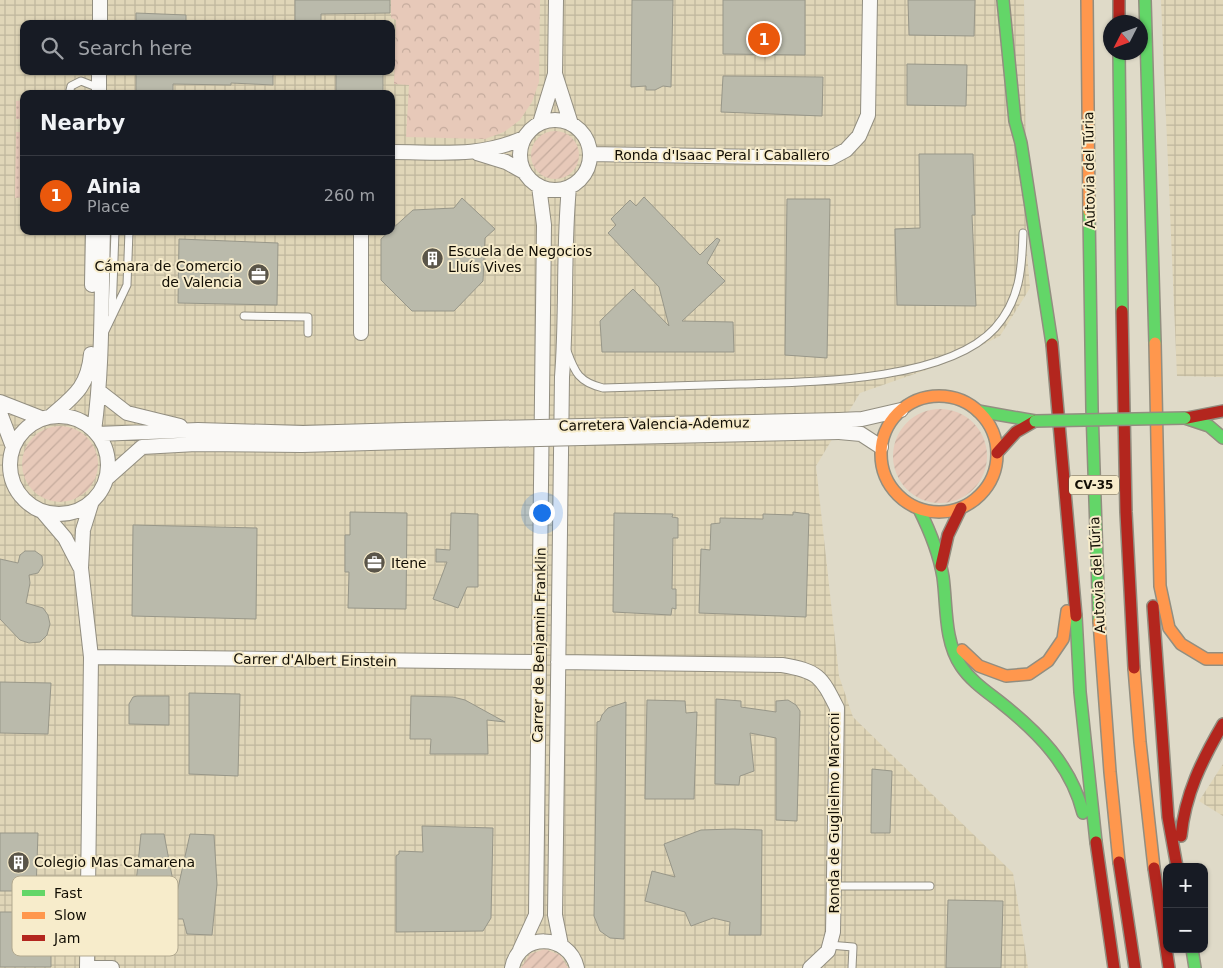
<!DOCTYPE html>
<html lang="en">
<head>
<meta charset="utf-8">
<style>
	:root { --surface:#171b24; --page:#242831; --text:#f1f3f6; --muted:#9ea1a6; --line:#363941; --accent:#ea580c }
	body { margin:0; font-family:"DejaVu Sans",sans-serif; background:var(--page); color:var(--text) }
	.controls { position:absolute; right:15px; bottom:15px; display:grid; overflow:hidden; border-radius:10px; box-shadow:0 1px 4px #0004 }
	.controls button { width:45px; height:45px; display:grid; place-items:center; padding:0; border:0; border-bottom:1px solid var(--line); background:var(--surface); color:var(--text); font:25px sans-serif }
	.compass { position:absolute; left:1103px; top:15px; width:45px; height:45px; border-radius:50%; background:var(--surface); box-shadow:0 1px 4px #0004; rotate:228deg }
	.you { position:absolute; left:541px; top:512px; width:18px; height:18px; margin:-12px; border:4px solid #fff; border-radius:50%; background:#1a73e8; box-shadow:0 0 0 8px #1a73e833 }
	.badge { display:grid; place-items:center; width:32px; height:32px; border-radius:50%; background:var(--accent); color:#fff; font-size:16px; font-weight:700 }
	.pin { position:absolute; translate:-50% -50%; border:2px solid #fff; box-shadow:0 1px 5px #0006 }
	.list { margin:0; padding:0; list-style:none }
	h2 { display:flex; justify-content:space-between; align-items:center; height:65px; margin:0; padding:0 20px; font-size:21px }
	h2 small { font-size:16px; font-weight:400; color:var(--muted) }
	.list li { display:grid; grid-template-columns:32px 1fr auto; gap:15px; align-items:center; box-sizing:border-box; height:80px; padding:0 20px; border-top:1px solid var(--line) }
	.list b { display:block; font-size:19px; white-space:nowrap }
	.list p { margin:0; font-size:16px; white-space:nowrap; color:var(--muted) }
	.list em { font-size:16px; font-style:normal; color:var(--muted) }
	.icon { flex:none; width:28px; height:28px; fill:none; stroke:currentColor; stroke-width:2; stroke-linecap:round; stroke-linejoin:round }
	.map { position:relative; flex:none; width:1223px; height:968px; overflow:hidden }
	.search { position:absolute; background:var(--surface); box-shadow:0 1px 4px #0004; left:20px; top:20px; width:375px; height:55px; display:flex; align-items:center; gap:12px; box-sizing:border-box; padding:0 18px; border-radius:10px; color:var(--muted); font-size:19px }
	.panel { position:absolute; background:var(--surface); box-shadow:0 1px 4px #0004; left:20px; top:90px; width:375px; height:145px; border-radius:10px }
	.map>svg:first-child { display:block }
	.industrial { fill:url(#industrial-grid); fill-rule:evenodd }
	.grass { fill:url(#grass-dots) }
	.park { fill:url(#park-crowns) }
	.garden { fill:url(#garden-furrows) }
	.building { fill:#babaab; stroke:#989789 }
	.lines { fill:none; stroke-linecap:round; stroke-linejoin:round }
	.lane-casing { stroke:#928e80; stroke-width:9 }
	.street-casing { stroke:#928e80; stroke-width:16 }
	.fast-casing { stroke:#928e80; stroke-width:14 }
	.slow-casing { stroke:#928e80; stroke-width:14 }
	.jam-casing { stroke:#928e80; stroke-width:14 }
	.lane { stroke:#faf9f7; stroke-width:7 }
	.street { stroke:#faf9f7; stroke-width:14 }
	.fast { stroke:#63d668; stroke-width:11 }
	.slow { stroke:#ff974d; stroke-width:11 }
	.jam { stroke:#b3261e; stroke-width:11 }
	.street-bridge-casing { stroke:#928e80; stroke-width:16; stroke-linecap:butt }
	.fast-bridge-casing { stroke:#928e80; stroke-width:14; stroke-linecap:butt }
	.street-bridge { stroke:#faf9f7; stroke-width:14 }
	.fast-bridge { stroke:#63d668; stroke-width:11 }
	.labels { text-anchor:middle; dominant-baseline:central; stroke-width:4; stroke-linejoin:round; paint-order:stroke }
	.shield { fill:#f7eccb; stroke:#575140; stroke-width:1 }
	.shield-label { font-size:12px; font-weight:bold; fill:#120e04 }
	.street-label { font-size:14px; fill:#120e04; stroke:#f7eccb }
	.poi-label { font-size:14px; fill:#120e04; stroke:#f7eccb; text-anchor:start }
	.key { fill:#f7eccb; stroke:#b2a98f; stroke-width:1 }
	.key-label { font-size:14px; fill:#120e04 }
</style>
</head>
<body>
<div class="map">
<svg width="1223" height="968" viewBox="0 0 1223 968">
	<defs>
		<pattern id="industrial-grid" width="8" height="8" patternUnits="userSpaceOnUse" patternTransform="scale(1.25)"><rect width="8" height="8" fill="#e0d6b8"/><path d="M0 4h8M4 0v8" fill="none" stroke="#bfb69d"/></pattern>
		<pattern id="grass-dots" width="8" height="8" patternUnits="userSpaceOnUse" patternTransform="scale(1.25)"><rect width="8" height="8" fill="#e7c9b9"/><path d="M2 2h.1M6 6h.1" fill="none" stroke="#c5ab9d" stroke-width="1.8" stroke-linecap="round"/></pattern>
		<pattern id="park-crowns" width="20" height="18" patternUnits="userSpaceOnUse" patternTransform="scale(1.25)"><rect width="20" height="18" fill="#e7c9b9"/><path d="M2 6a3 3 0 1 1 6 0M12 15a3 3 0 1 1 6 0" fill="none" stroke="#c5ab9d"/></pattern>
		<pattern id="garden-furrows" width="10" height="10" patternUnits="userSpaceOnUse" patternTransform="scale(1.25)"><rect width="10" height="10" fill="#e7c9b9"/><path d="M-1 1l2-2M0 10L10 0M9 11l2-2" fill="none" stroke="#c5ab9d"/></pattern>
	</defs>
	<rect width="100%" height="100%" fill="#dfdac8"/>
	<path class="industrial" d="M0,0H1024L1027,253L1030,288L1000,336L946,363L860,393L816,466L839,676L853,717L1013,873L1028,968H0ZM24,24H391V71H24ZM24,94H391V231H24Z
		M1161,0H1223V377L1177,376Z
		M1223,764V816L1199,801Z"/>
	<path class="grass" d="M24,100V119H16V101Z
		M16,132H24V197L15,198Z"/>
	<path class="park" d="M391,0H540L539,82L532,102L520,120L504,132L485,139L406,137L409,85L394,84L396,20L391,18Z"/>
	<path class="garden" d="M531 155a24 24 0 1 1 48 0a24 24 0 1 1-48 0Z
		M893 456a47 47 0 1 1 94 0a47 47 0 1 1-94 0Z
		M22 464a38 38 0 1 1 76 0a38 38 0 1 1-76 0Z
		M545,949L560,955L568,968H521L530,954Z"/>
	<path class="building" d="M295,0H390V13L321,14V24H295Z
		M632,0H673L671,87L663,86L655,90H646V86L631,87Z
		M723,0H805V55L723,54Z
		M908,0H975L974,36L909,35Z
		M136,13L186,15V24H136Z
		M907,64L967,65L966,106L907,105Z
		M136,71H273V85L231,83V85L173,84V94H136Z
		M336,71H383V94H336Z
		M723,76L823,77L822,116L721,112Z
		M919,154H973L975,215H972L976,306L897,305L895,229L920,228Z
		M644,197L700,255L717,238L720,240L707,263L725,281L682,321L733,322L734,352H602L600,321L633,289L669,326L659,287L608,233L616,225L611,219L630,200L636,206Z
		M462,198L495,229L485,238L483,281L454,311H412L381,280V239L413,210L454,208Z
		M787,199H830L827,358L785,355Z
		M179,239L278,243L277,305L178,303Z
		M350,512L407,513L406,609L348,608L349,572H345V535H350Z
		M793,512L809,514L806,617L699,613L701,549L710,550L711,524L720,523V518L763,519V514L793,515Z
		M451,513L478,514V587H467L458,608L433,599L447,562H436V549L450,550Z
		M614,513L673,514L672,517L678,518V538H673L672,589H676V609L672,608L671,615L613,612Z
		M133,525L257,528L256,619L132,616Z
		M25,551H35L42,556L43,565L38,573L29,575L30,583L26,603L43,608L48,615L50,624L47,635L40,642L29,643L20,640L0,619V559L18,563L20,555Z
		M0,682L51,683L48,734L0,733Z
		M189,693L240,694L238,776L189,774Z
		M137,696H169V725L129,724V704L133,697Z
		M411,696L453,697L465,700L505,722L487,720L488,754H430L431,739H410Z
		M716,699L741,701V707L776,712V701L788,700L796,705L800,711L797,821L776,820V738L750,733L754,771L740,776L739,785L715,784Z
		M647,700L685,701L686,713L697,712L694,799H645Z
		M626,702L624,939L610,938L600,931L594,916L597,722L600,721L602,715L608,708Z
		M872,769L892,771L890,833H871Z
		M422,826L493,828L491,918L483,931L396,932V856L399,854V851L423,852Z
		M733,829L762,830L761,935H729L730,922L713,918L691,926L685,912L645,901L652,871L675,877L664,844L701,830Z
		M0,833H38L36,891H0Z
		M141,834H164L176,897L190,834L214,835L217,884L212,935L187,934L183,919H169L162,934L139,932L136,883Z
		M948,900L1003,901L1001,968H946Z
		M0,912H51V967H0Z"/>
	<g class="lines">
		<defs>
			<path id="lane" d="M69,94L71,86L81,81L99,88
				M112,314L115,231
				M244,316L308,317V333
				M105,331L127,285L129,231
				M567,351C575,373 579,382 603,388C649,387 694,385 740,384C808,382 946,382 995,328C1020,300 1022,269 1023,233
				M834,886H930
				M829,945L853,947L852,968"/>
			<path id="street" d="M100,24V0
				M555,74L571,124
				M99,94V71
				M520 155a35 35 0 1 1 70 0a35 35 0 1 1-70 0Z
				M540,123L555,74L556,0
				M391,152C441,152 478,158 524,138
				M477,153L506,162L524,172
				M590,154L831,158L846,150L859,136L868,115L870,0
				M92,285L93,231
				M361,333V231
				M100,392L127,413L180,426
				M0,402L41,418
				M0,413L13,447
				M51,416C74,396 88,387 91,354
				M10 465a49 49 0 1 1 98 0a49 49 0 1 1-98 0Z
				M839,420L862,419L901,410
				M94,431C103,366 101,297 103,231
				M839,432L861,434L881,447
				M97,434L198,430L303,433L406,430
				M106,479L142,447L196,444L302,445L405,442
				M42,511L65,538L80,567
				M91,657L539,662
				M558,662L782,665C818,671 821,676 837,708L833,932L828,951L810,968
				M561,945L555,915L562,377C567,314 563,250 569,187
				M520,950L536,915L544,225L539,186
				M87,968L91,657L81,568L83,530L92,501
				M87,968H112
				M512,968C519,932 569,933 577,968"/>
			<path id="fast" d="M1003,0L1015,121L1021,143L1052,344
				M1145,0L1155,343
				M1119,52L1122,311
				M1089,211L1092,409L1099,621
				M978,411L1035,421
				M1185,418L1209,426L1223,438
				M919,509C930,531 939,553 943,577C947,606 944,641 961,666C971,681 986,691 1000,702C1038,732 1071,765 1083,813
				M1076,616L1080,692L1096,842
				M1192,949L1195,968"/>
			<path id="slow" d="M1087,0L1089,211
				M1155,343L1160,586L1169,628L1181,644L1206,659H1223
				M881 454a58 58 0 1 1 116 0a58 58 0 1 1-116 0Z
				M1099,621L1110,772L1119,862
				M962,650L979,666L1006,676L1029,674L1048,661L1063,639L1067,611
				M1134,668L1140,742L1154,868"/>
			<path id="jam" d="M1119,0V22
				M1122,311L1126,512L1134,668
				M1052,344L1076,616
				M1187,418L1223,411
				M997,453L1016,432L1035,421
				M941,566L948,535L961,508
				M1153,606L1168,817L1177,867
				M1181,836C1185,794 1202,760 1223,724
				M1096,842L1114,968
				M1119,862L1135,968
				M1154,868L1169,968"/>
		</defs>
		<use href="#lane" class="lane-casing"/>
		<use href="#street" class="street-casing"/>
		<use href="#fast" class="fast-casing"/>
		<use href="#slow" class="slow-casing"/>
		<use href="#jam" class="jam-casing"/>
		<use href="#lane" class="lane"/>
		<use href="#street" class="street"/>
		<use href="#fast" class="fast"/>
		<use href="#slow" class="slow"/>
		<use href="#jam" class="jam"/>
		<defs>
			<path id="street-bridge" d="M406,430L839,420
				M405,442L839,432"/>
			<path id="fast-bridge" d="M1035,421L1185,418"/>
		</defs>
		<use href="#street-bridge" class="street-bridge-casing"/>
		<use href="#fast-bridge" class="fast-bridge-casing"/>
		<use href="#street-bridge" class="street-bridge"/>
		<use href="#fast-bridge" class="fast-bridge"/>
	</g>
	<defs>
		<symbol id="building-disc" viewBox="-11 -11 22 22"><circle r="9.5" fill="#5a5549" stroke="#f7eccb"/><path d="M-4-6H4V6H1V3H-1V6H-4ZM-2.5-4.3h1.7v1.8h-1.7ZM.8-4.3h1.7v1.8H.8ZM-2.5-1h1.7V.8h-1.7ZM.8-1h1.7V.8H.8Z" fill="#fff"/></symbol>
		<symbol id="office-disc" viewBox="-11 -11 22 22"><circle r="9.5" fill="#5a5549" stroke="#f7eccb"/><path d="M-6-3h4V-5.5h4V-3h4V5H-6ZM-1-4.5V-3h2v-1.5ZM-6 0V1H6V0Z" fill="#fff"/></symbol>
	</defs>
	<g fill-rule="evenodd">
		<use href="#building-disc" x="420" y="246" width="25" height="25"/>
		<use href="#office-disc" x="246" y="262" width="25" height="25"/>
		<use href="#office-disc" x="362" y="550" width="25" height="25"/>
		<use href="#building-disc" x="6" y="850" width="25" height="25"/>
	</g>
	<g class="labels">
		<rect class="shield" x="1069" y="475.5" width="50" height="19" rx="4"/>
		<g class="shield-label">
			<text x="1094" y="485">CV-35</text>
		</g>
		<g class="street-label">
			<text x="722" y="155">Ronda d'Isaac Peral i Caballero</text>
			<text transform="translate(1089 170) rotate(-91)">Autovia del Túria</text>
			<text transform="translate(654 424) rotate(-1)">Carretera Valencia-Ademuz</text>
			<text transform="translate(1097 575) rotate(-93)">Autovia del Túria</text>
			<text transform="translate(539 645) rotate(-89)">Carrer de Benjamin Franklin</text>
			<text transform="translate(315 660) rotate(1)">Carrer d'Albert Einstein</text>
			<text transform="translate(834 813) rotate(-90)">Ronda de Guglielmo Marconi</text>
		</g>
		<g class="poi-label">
			<text x="448" y="251">Escuela de Negocios<tspan x="448" dy="16">Lluís Vives</tspan></text>
			<text x="242" y="266" text-anchor="end">Cámara de Comercio<tspan x="242" dy="16">de Valencia</tspan></text>
			<text x="391" y="563">Itene</text>
			<text x="34" y="862">Colegio Mas Camarena</text>
		</g>
	</g>
	<rect x="12" y="876" width="166" height="80" rx="8" class="key"/>
	<rect x="22" y="890" width="23" height="6" fill="#63d668"/>
	<rect x="22" y="912" width="23" height="7" fill="#ff974d"/>
	<rect x="22" y="935" width="23" height="6" fill="#b3261e"/>
	<g class="key-label">
		<text x="54" y="898">Fast</text>
		<text x="54" y="920">Slow</text>
		<text x="54" y="943">Jam</text>
	</g>
</svg>
<div class="controls">
<button>+</button>
<button>−</button>
</div>
<svg class="compass" viewBox="-18 -18 36 36"><path d="M0-13l5 13h-10z" fill="#e53935"/><path d="M0 13l5-13h-10z" fill="#9ea1a6"/></svg>
<div class="you"></div>
<div class="pin badge" style="left:764px;top:39px">1</div>
<div class="search"><svg class="icon" aria-label="search" viewBox="0 0 24 24"><circle cx="10" cy="10" r="6"/><path d="M15 15l6 6"/></svg>Search here</div>
<section class="panel">
<h2>Nearby<small></small></h2>
<ul class="list">
<li><span class="badge">1</span><div><b>Ainia</b><p>Place</p></div><em>260 m</em></li>
</ul>
</section>
</div>
</body>
</html>
